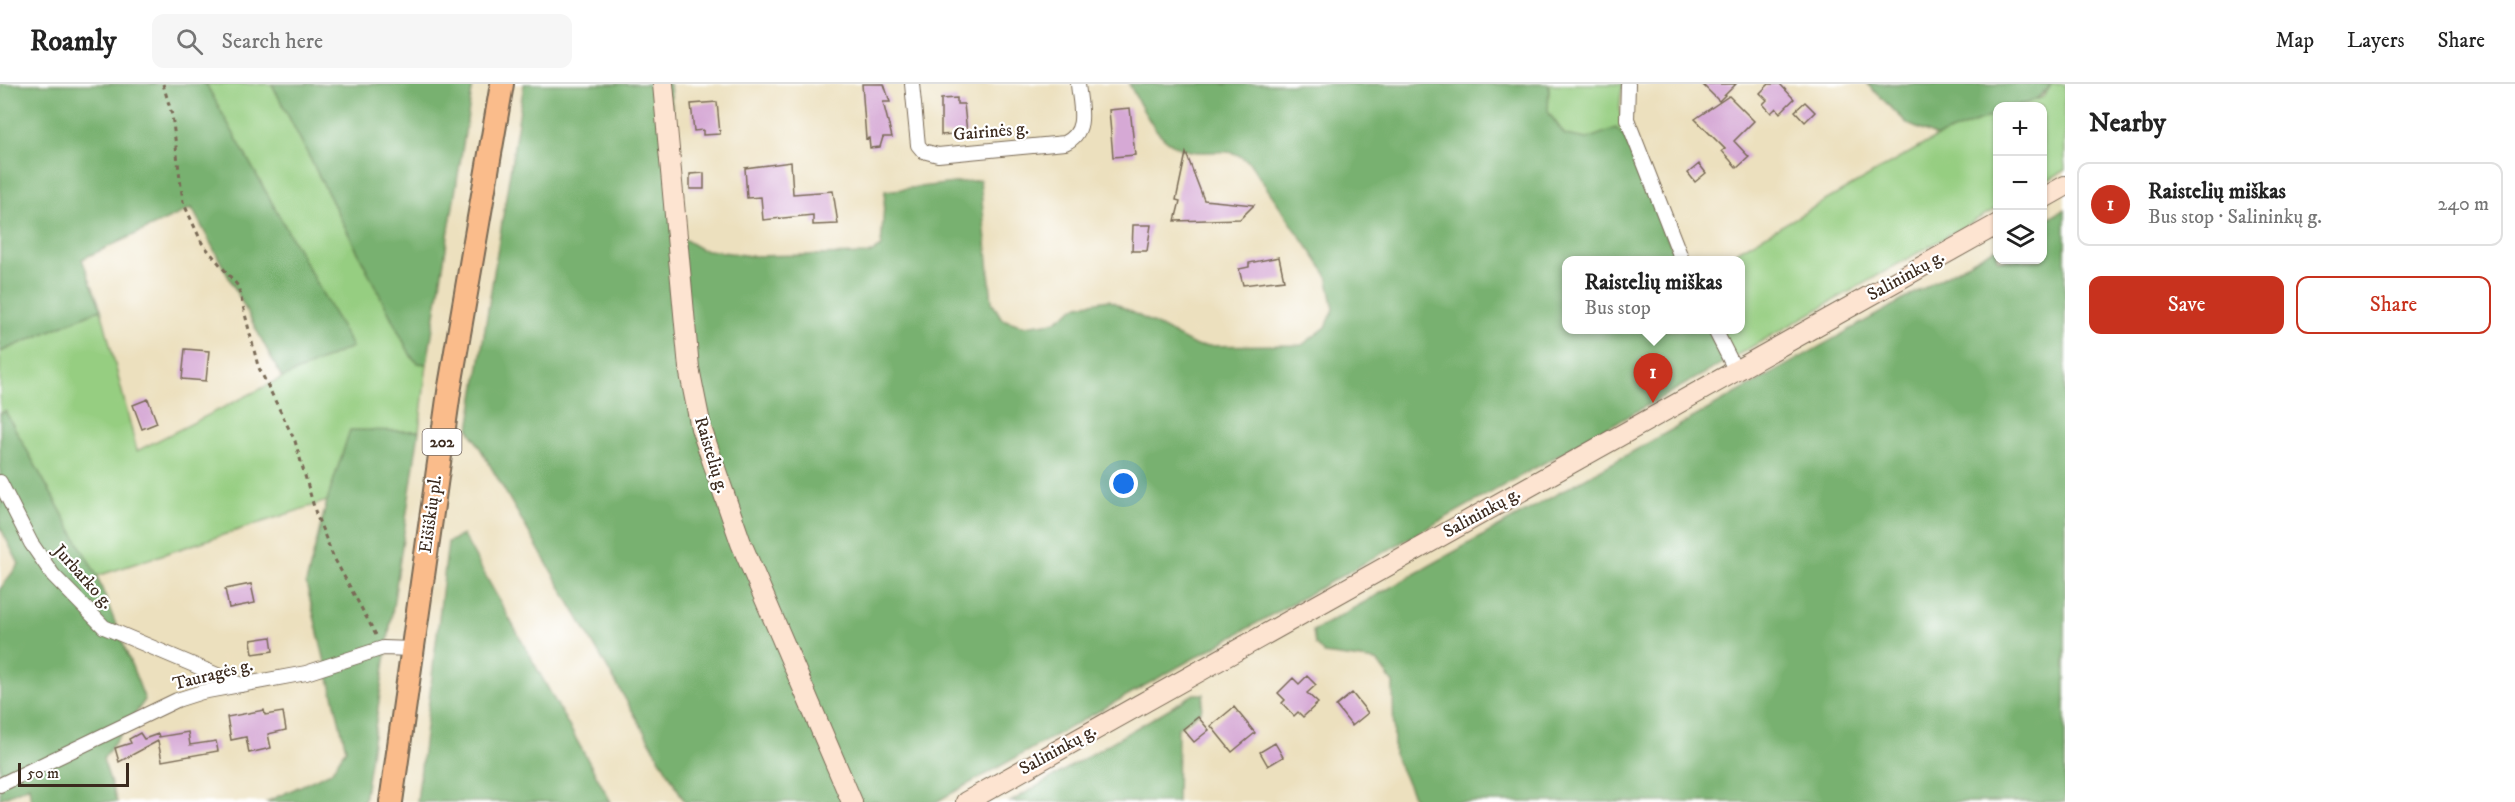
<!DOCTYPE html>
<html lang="en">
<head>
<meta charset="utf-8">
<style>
	:root { --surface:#fff; --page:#f6f6f6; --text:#222; --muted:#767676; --line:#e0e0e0; --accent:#c8321e }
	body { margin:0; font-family:"IM FELL DW Pica",serif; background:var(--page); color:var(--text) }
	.controls { position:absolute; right:18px; top:18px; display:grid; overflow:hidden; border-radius:12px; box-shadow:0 2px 4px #0004 }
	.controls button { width:54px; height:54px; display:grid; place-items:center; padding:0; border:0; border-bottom:2px solid var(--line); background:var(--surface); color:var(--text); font:30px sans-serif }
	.scale { position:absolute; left:18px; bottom:15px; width:111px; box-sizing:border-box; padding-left:6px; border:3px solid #3b2a1e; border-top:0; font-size:16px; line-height:21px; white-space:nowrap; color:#3b2a1e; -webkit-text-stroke:4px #fff; paint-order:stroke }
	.you { position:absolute; left:1124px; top:400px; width:21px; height:21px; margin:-15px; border:4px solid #fff; border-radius:50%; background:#1a73e8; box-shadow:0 0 0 9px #1a73e833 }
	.badge { display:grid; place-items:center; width:39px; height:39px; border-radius:50%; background:var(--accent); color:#fff; font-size:20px; font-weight:700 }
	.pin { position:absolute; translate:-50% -50px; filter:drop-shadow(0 2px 3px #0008) }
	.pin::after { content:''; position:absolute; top:32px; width:21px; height:18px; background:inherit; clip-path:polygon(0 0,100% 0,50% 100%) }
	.popup { position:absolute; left:1562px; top:172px; width:183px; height:78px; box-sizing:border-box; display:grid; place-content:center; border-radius:12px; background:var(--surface); filter:drop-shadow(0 2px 4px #0005); font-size:20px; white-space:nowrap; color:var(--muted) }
	.popup b { font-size:22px; color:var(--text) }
	.popup::after { content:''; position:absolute; left:50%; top:100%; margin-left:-12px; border:12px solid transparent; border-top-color:var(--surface) }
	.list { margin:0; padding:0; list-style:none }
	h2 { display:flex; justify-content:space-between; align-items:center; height:78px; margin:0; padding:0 24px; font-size:26px }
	h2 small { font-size:20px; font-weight:400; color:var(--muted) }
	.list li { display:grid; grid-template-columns:39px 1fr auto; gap:18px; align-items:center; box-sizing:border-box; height:84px; margin:0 12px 12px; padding:0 12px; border:2px solid var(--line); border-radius:12px }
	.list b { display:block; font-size:22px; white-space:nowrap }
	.list p { margin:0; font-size:20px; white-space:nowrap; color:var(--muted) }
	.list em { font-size:20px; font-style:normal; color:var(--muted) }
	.actions { display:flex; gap:12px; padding:18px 24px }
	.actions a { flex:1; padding:14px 0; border:2px solid var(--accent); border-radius:12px; text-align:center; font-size:21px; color:var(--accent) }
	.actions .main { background:var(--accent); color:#fff }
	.icon { flex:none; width:33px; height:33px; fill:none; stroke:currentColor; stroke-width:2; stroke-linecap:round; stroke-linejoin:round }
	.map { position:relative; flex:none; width:2065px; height:718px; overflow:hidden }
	header { display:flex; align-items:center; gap:36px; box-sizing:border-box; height:84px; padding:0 30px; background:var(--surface); border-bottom:2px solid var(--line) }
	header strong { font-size:28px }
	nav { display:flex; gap:33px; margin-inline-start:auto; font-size:21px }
	.search { width:420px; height:54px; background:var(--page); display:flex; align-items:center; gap:15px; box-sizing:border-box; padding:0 21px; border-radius:12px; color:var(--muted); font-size:22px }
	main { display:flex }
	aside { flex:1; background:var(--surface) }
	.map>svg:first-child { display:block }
	.green { fill:#96ce81; stroke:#687c50; stroke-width:1.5 }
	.forest { fill:#78b16f; stroke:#5a6e46; stroke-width:1.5 }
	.building { fill:#d6a9d5 }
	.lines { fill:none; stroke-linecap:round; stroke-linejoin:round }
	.minor-casing { stroke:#796a56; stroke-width:16 }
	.secondary-casing { stroke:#796a56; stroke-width:22 }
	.primary-casing { stroke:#796a56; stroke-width:26 }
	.path { stroke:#796a56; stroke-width:3; stroke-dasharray:4.5 4.5; stroke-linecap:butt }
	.minor { stroke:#fff; stroke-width:14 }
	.secondary { stroke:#fde4d1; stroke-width:20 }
	.primary { stroke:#fabc8b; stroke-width:22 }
	.labels { text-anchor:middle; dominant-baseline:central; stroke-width:4.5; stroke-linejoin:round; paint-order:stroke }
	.shield { fill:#fff; stroke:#766a62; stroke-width:1.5 }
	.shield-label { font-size:16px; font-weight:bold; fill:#3b2a1e }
	.street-label { font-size:18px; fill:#3b2a1e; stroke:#fff }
</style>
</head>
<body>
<header>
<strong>Roamly</strong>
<div class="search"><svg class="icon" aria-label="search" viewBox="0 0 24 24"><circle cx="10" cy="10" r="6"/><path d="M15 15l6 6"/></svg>Search here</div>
<nav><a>Map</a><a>Layers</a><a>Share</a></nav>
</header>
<main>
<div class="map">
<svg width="2065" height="718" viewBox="0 0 2065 718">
	<rect width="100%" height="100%" fill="#fff"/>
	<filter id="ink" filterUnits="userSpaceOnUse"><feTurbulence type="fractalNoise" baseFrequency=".0167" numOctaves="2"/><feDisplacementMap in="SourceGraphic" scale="12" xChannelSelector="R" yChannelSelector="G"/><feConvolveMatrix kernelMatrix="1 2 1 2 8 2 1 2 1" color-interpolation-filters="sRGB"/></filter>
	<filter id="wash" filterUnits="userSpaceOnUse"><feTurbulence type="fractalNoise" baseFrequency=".008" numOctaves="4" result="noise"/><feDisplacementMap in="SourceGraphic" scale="24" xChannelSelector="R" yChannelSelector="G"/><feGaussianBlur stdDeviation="1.35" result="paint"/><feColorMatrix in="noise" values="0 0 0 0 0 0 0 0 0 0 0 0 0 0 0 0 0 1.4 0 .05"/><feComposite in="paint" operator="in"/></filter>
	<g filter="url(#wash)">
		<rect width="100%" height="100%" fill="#ece0be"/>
		<path class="green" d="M206,0H272L411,272L418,279L427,280L419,347H350L327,417L97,492L5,327L0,330V268L101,225L137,367L282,294L352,263Z
			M1549,0H1623C1618,19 1620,35 1625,53L1616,45L1587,55L1565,51L1548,28Z
			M2051,0H2065V86L2043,99L2042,22H2016L2043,13Z
			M1997,30V124L1725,278L1709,246H1740V176H1722L1937,53Z"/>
		<path class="forest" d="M0,0H206L352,263L282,294L192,124L82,175L101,225L0,268Z
			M272,0H473L427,280L418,279L411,272Z
			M524,0H670L682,154L701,165L751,172L869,170L881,163L885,107L980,96L992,218L1002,235L1024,242L1054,238L1079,221L1109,216L1196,262L1302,261L1326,243L1334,225L1327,191L1249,78C1229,63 1225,69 1201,68C1160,68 1146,31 1129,0H1549L1548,28L1565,51L1587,55L1616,44L1625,53L1677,176H1566V246H1709L1725,278L936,718H685L469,345Z
			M1867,0H2051C2038,20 2021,22 1998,22L1997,30L1937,53L1908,40Z
			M2065,125V718H1416L1394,671L1393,599L1377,577L1324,570L1315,560L1313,547L1997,163L1998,176H2042L2043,138Z
			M5,327L97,492L145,616L103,675L117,718H31L29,702L0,715V505L19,480L0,443V330Z
			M350,346L419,347L364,718H266L331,688L346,665L306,499L327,417Z
			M463,451L611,718H417L448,458Z
			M1194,610H1204L1201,627L1178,644L1177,718H1010Z"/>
		<g id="blocks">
			<path class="building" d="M862,0H884L890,18H883L892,53H883L880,63L870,64L869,54L866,55Z
				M1702,0H1736L1719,17Z
				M1769,0H1780L1794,15L1780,29L1776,24L1771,29L1763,20L1767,16L1760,9Z
				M1729,12L1754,37L1734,57L1749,73L1737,84L1722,67L1725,65L1695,35Z
				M957,14V20H964L967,49L941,51V15Z
				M717,18L720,50L703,51V46L694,47L691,20Z
				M1805,18L1815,28L1805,38L1795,27Z
				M1130,24L1135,71L1113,73L1109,26Z
				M1186,69L1204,116L1254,121L1240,135L1175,137L1180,117L1176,116Z
				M791,78L793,110L833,107L838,140L813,141V131L763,136L761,113L747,114L745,84Z
				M1699,80L1706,89L1695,98L1688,89Z
				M704,89V105H690V90Z
				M1133,141H1151L1147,167H1132Z
				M1279,173L1284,196L1243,201L1239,185L1249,183V179Z
				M185,265L209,267L206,297L182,295Z
				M148,315L157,339L142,345L133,321Z
				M251,500L255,519L229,524L225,505Z
				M271,553L273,567L253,570L251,556Z
				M1307,592L1316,601L1307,609L1318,619L1303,633L1298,628L1294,632L1282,619L1285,616L1278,609L1293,594L1299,600Z
				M1352,609L1368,629L1352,642L1336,622Z
				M1234,623L1255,649L1232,668L1211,642Z
				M264,626L265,631L283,628L286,646L268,650L271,664L249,669L246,653L231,656L227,633Z
				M1198,633L1209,646L1194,658L1183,645Z
				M188,648L190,661L216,657L218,667L162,677L158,657L119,678L115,664L131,659L129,655L140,649L144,655L158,650L159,653Z
				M1275,659L1283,673L1268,682L1260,668Z"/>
		</g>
	</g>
	<g filter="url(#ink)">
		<use href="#blocks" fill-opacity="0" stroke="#796a56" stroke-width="1.5"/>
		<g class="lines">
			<defs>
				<path id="minor" d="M912,0L918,61L923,67L938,71L1065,59C1089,48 1080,22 1078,0
					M1628,0L1627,35L1682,176
					M1715,246L1736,287
					M0,398L31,459L53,491L104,543L241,601
					M0,701L177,616L202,608L306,589L383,564L412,565"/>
				<path id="secondary" d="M663,0L689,284L701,344L741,459L852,718
					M2042,115L2065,102
					M966,718L1998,140"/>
				<path id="primary" d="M391,718L449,308L502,0"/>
			</defs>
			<use href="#minor" class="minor-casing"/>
			<use href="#secondary" class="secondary-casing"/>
			<use href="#primary" class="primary-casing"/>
			<path class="path" d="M163,0L172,31L183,118L202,159L238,202L258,282L295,357L316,430L333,472L376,551"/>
			<use href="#minor" class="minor"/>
			<use href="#secondary" class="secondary"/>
			<use href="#primary" class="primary"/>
		</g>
	</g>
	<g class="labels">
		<rect class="shield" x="422.5" y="345" width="39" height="26" rx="4.5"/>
		<g class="shield-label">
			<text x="442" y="358">202</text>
		</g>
		<g class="street-label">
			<text transform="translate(991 48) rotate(-5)">Gairinės g.</text>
			<text transform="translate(1906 192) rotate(-29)">Salininkų g.</text>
			<text transform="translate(711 371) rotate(73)">Raistelių g.</text>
			<text transform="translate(1482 429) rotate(-29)">Salininkų g.</text>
			<text transform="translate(431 430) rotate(-82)">Eišiškių pl.</text>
			<text transform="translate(83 493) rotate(48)">Jurbarko g.</text>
			<text transform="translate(213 591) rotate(-14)">Tauragės g.</text>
			<text transform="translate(1058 666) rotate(-29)">Salininkų g.</text>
		</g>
	</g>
</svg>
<div class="controls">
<button>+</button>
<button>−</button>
<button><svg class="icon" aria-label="layers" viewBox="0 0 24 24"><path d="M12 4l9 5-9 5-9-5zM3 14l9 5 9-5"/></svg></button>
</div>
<div class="scale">50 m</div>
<div class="you"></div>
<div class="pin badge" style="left:1653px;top:319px">1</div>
<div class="popup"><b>Raistelių miškas</b>Bus stop</div>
</div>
<aside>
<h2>Nearby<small></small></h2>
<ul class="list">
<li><span class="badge">1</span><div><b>Raistelių miškas</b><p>Bus stop · Salininkų g.</p></div><em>240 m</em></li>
</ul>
<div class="actions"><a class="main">Save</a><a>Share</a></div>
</aside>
</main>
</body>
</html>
